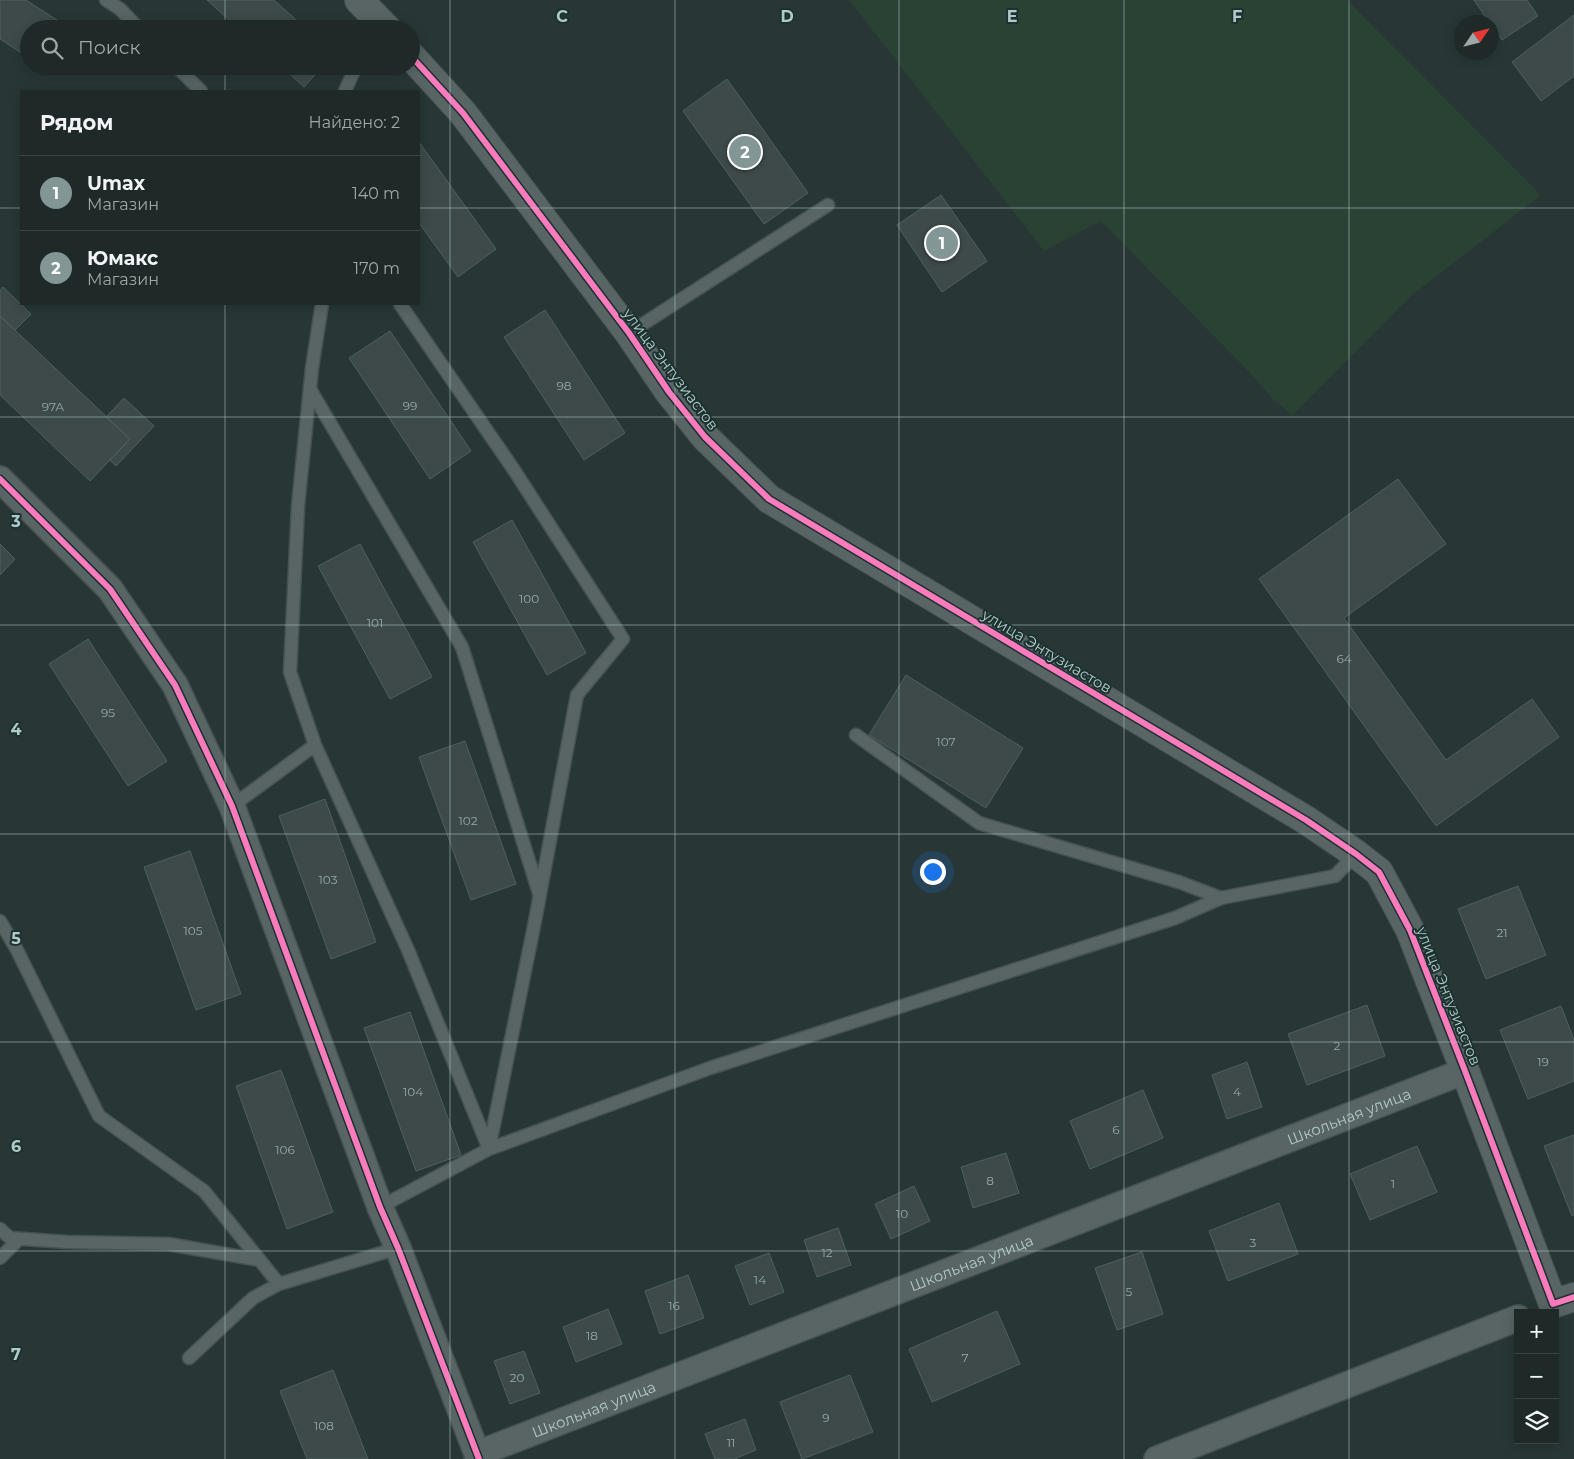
<!DOCTYPE html>
<html lang="ru">
<head>
<meta charset="utf-8">
<style>
	:root { --surface:#1e2928; --page:#2b3534; --text:#f1f3f6; --muted:#a1a6a8; --line:#3c4545; --accent:#829696 }
	body { margin:0; font-family:Montserrat,sans-serif; background:var(--page); color:var(--text) }
	.controls { position:absolute; right:15px; bottom:15px; display:grid; overflow:hidden; border-radius:0px; box-shadow:0 2px 12px #0003 }
	.controls button { width:45px; height:45px; display:grid; place-items:center; padding:0; border:0; border-bottom:1px solid var(--line); background:var(--surface); color:var(--text); font:25px sans-serif }
	.compass { position:absolute; left:1454px; top:15px; width:45px; height:45px; border-radius:50%; background:var(--surface); box-shadow:0 2px 12px #0003; rotate:55deg }
	.you { position:absolute; left:932px; top:871px; width:18px; height:18px; margin:-12px; border:4px solid #fff; border-radius:50%; background:#1a73e8; box-shadow:0 0 0 8px #1a73e833 }
	.badge { display:grid; place-items:center; width:32px; height:32px; border-radius:50%; background:var(--accent); color:#fff; font-size:16px; font-weight:700 }
	.pin { position:absolute; translate:-50% -50%; border:2px solid #fff; box-shadow:0 1px 5px #0006 }
	.list { margin:0; padding:0; list-style:none }
	h2 { display:flex; justify-content:space-between; align-items:center; height:65px; margin:0; padding:0 20px; font-size:21px }
	h2 small { font-size:16px; font-weight:400; color:var(--muted) }
	.list li { display:grid; grid-template-columns:32px 1fr auto; gap:15px; align-items:center; box-sizing:border-box; height:75px; padding:0 20px; border-top:1px solid var(--line) }
	.list b { display:block; font-size:19px; white-space:nowrap }
	.list p { margin:0; font-size:16px; white-space:nowrap; color:var(--muted) }
	.list em { font-size:16px; font-style:normal; color:var(--muted) }
	.icon { flex:none; width:28px; height:28px; fill:none; stroke:currentColor; stroke-width:2; stroke-linecap:round; stroke-linejoin:round }
	.map { position:relative; flex:none; width:1574px; height:1459px; overflow:hidden }
	.search { position:absolute; background:var(--surface); box-shadow:0 2px 12px #0003; left:20px; top:20px; width:400px; height:55px; display:flex; align-items:center; gap:12px; box-sizing:border-box; padding:0 18px; border-radius:28px; color:var(--muted); font-size:19px }
	.panel { position:absolute; background:var(--surface); box-shadow:0 2px 12px #0003; left:20px; top:90px; width:400px; height:215px; border-radius:0px }
	.map>svg:first-child { display:block }
	.green { fill:#294234 }
	.building { fill:#3e4a4a; stroke:#505f5e }
	.lines { fill:none; stroke-linecap:round; stroke-linejoin:round }
	.service-casing { stroke:#465251; stroke-width:15 }
	.minor-casing { stroke:#465251; stroke-width:28 }
	.tertiary-casing { stroke:#465251; stroke-width:30 }
	.service { stroke:#586564; stroke-width:12 }
	.minor { stroke:#586564; stroke-width:25 }
	.tertiary { stroke:#586564; stroke-width:28 }
	.cycleway-casing { stroke:#1b3231; stroke-width:9 }
	.cycleway { stroke:#fd7abc; stroke-width:6 }
	.grid { fill:none; stroke:#b2c9c9; stroke-width:1; stroke-opacity:0.55 }
	.labels { text-anchor:middle; dominant-baseline:central; stroke-width:4; stroke-linejoin:round; paint-order:stroke }
	.number-label { font-size:12px; fill:#95a9a9 }
	.street-label { font-size:15px; fill:#b2c9c9; stroke:#1b3231 }
	.grid-label { font-size:16px; text-anchor:middle; font-weight:bold; fill:#b2c9c9; stroke:#1b3231; stroke-width:4; stroke-linejoin:round; paint-order:stroke }
</style>
</head>
<body>
<div class="map">
<svg width="1574" height="1459" viewBox="0 0 1574 1459">
	<rect width="100%" height="100%" fill="#283736"/>
	<path class="green" d="M849,0H1347L1541,195L1411,296L1292,416L1278,402L1276,403L1252,375L1101,221L1044,251Z"/>
	<path class="building" d="M0,0H26L60,22L56,29H29V58L0,39Z
		M207,0H274L306,29H239Z
		M1474,0H1527L1538,16L1502,40L1492,25V22H1489Z
		M1574,15V76L1541,101L1512,62Z
		M281,66H323L304,87Z
		M727,79L808,193L764,224L683,111Z
		M419,142L496,249L458,277L419,223Z
		M941,195L987,261L942,292L897,225Z
		M3,287L31,314L15,330L0,316V291Z
		M545,310L625,433L584,460L504,337Z
		M0,316L130,439L90,481L0,395Z
		M390,331L471,451L430,479L349,358Z
		M124,398L154,426L116,466L110,460L130,439L106,417Z
		M1398,479L1446,544L1344,618L1446,760L1532,699L1559,737L1436,826L1259,579Z
		M512,520L586,653L547,675L473,542Z
		M0,544L15,559L0,575Z
		M360,544L432,677L390,699L318,566Z
		M88,639L167,761L128,786L49,664Z
		M906,675L1023,748L986,808L869,735Z
		M465,741L516,884L471,900L419,757Z
		M325,799L376,942L331,959L279,816Z
		M190,851L241,994L196,1010L144,867Z
		M1518,886L1546,955L1486,979L1458,909Z
		M1367,1005L1385,1056L1307,1085L1288,1034Z
		M1561,1006L1574,1040V1081L1528,1099L1500,1030Z
		M410,1012L461,1155L416,1171L364,1028Z
		M1247,1062L1262,1107L1227,1119L1212,1075Z
		M281,1070L333,1212L287,1229L236,1086Z
		M1143,1090L1163,1138L1090,1169L1070,1121Z
		M1574,1135V1215L1572,1216L1544,1146Z
		M1417,1146L1437,1192L1370,1220L1350,1174Z
		M1006,1153L1019,1193L973,1208L961,1167Z
		M914,1186L930,1221L891,1239L875,1204Z
		M1279,1203L1298,1254L1228,1281L1209,1231Z
		M838,1228L851,1265L817,1277L804,1240Z
		M1142,1252L1163,1314L1117,1330L1095,1268Z
		M769,1253L784,1292L750,1305L735,1266Z
		M688,1275L704,1318L660,1334L645,1291Z
		M608,1309L622,1344L576,1362L563,1327Z
		M997,1311L1020,1364L932,1402L909,1349Z
		M524,1351L540,1393L510,1404L494,1361Z
		M333,1370L368,1459H307L280,1391Z
		M850,1375L873,1432L802,1459L780,1402Z
		M745,1419L756,1450L734,1459H715L705,1434Z"/>
	<g class="lines">
		<defs>
			<path id="service" d="M106,0L120,9L139,29
				M176,66L201,91
				M345,91L356,66
				M322,304L312,368L298,506L290,672L315,745L408,950L489,1149
				M400,304L514,470L623,639L577,695L535,921L489,1149
				M629,333L828,205
				M310,389L462,647L539,893
				M856,735L979,823L1179,882L1221,898
				M232,806L315,745
				M0,921L17,950L99,1116L204,1191L279,1284
				M380,1207L489,1149L710,1068L1175,918L1221,898L1335,876L1356,854
				M0,1229L10,1238L67,1242L168,1244L260,1260
				M0,1258L19,1239
				M189,1358L253,1298L279,1284L398,1248"/>
			<g id="minor">
				<path d="M0,479L110,589L175,685L232,806L380,1207L398,1248L479,1459"/>
				<path id="s1" d="M477,1454L1465,1071"/>
				<path d="M1157,1459L1518,1318"/>
			</g>
			<path id="tertiary" d="M359,0L387,29
				M411,56L463,113L629,333L669,392L705,437L769,499L1306,820L1356,854L1379,872L1410,930L1465,1071L1553,1304L1574,1297"/>
		</defs>
		<use href="#service" class="service-casing"/>
		<use href="#minor" class="minor-casing"/>
		<use href="#tertiary" class="tertiary-casing"/>
		<use href="#service" class="service"/>
		<use href="#minor" class="minor"/>
		<use href="#tertiary" class="tertiary"/>
		<defs>
			<path id="cycleway" d="M411,56L463,113L629,333L669,392L705,437L769,499L1306,820L1356,854L1379,872L1410,930L1465,1071L1553,1304L1574,1297
				M0,479L110,589L175,685L232,806L380,1207L398,1248L479,1459"/>
		</defs>
		<use href="#cycleway" class="cycleway-casing"/>
		<use href="#cycleway" class="cycleway"/>
	</g>
	<path class="grid" d="M225,0V29M450,0V1459M675,0V1459M899,0V1459M1124,0V1459M1349,0V1459M225,66V91M0,208H21M419,208H1574M225,304V1459M0,417H1574M0,625H1574M0,834H1574M0,1042H1574M0,1251H1574"/>
	<g class="labels">
		<g class="number-label">
			<text x="564" y="385">98</text>
			<text x="410" y="405">99</text>
			<text x="53" y="406">97А</text>
			<text x="529" y="598">100</text>
			<text x="375" y="622">101</text>
			<text x="1344" y="658">64</text>
			<text x="108" y="712">95</text>
			<text x="946" y="741">107</text>
			<text x="468" y="820">102</text>
			<text x="328" y="879">103</text>
			<text x="193" y="930">105</text>
			<text x="1502" y="932">21</text>
			<text x="1337" y="1045">2</text>
			<text x="1543" y="1061">19</text>
			<text x="413" y="1091">104</text>
			<text x="1237" y="1091">4</text>
			<text x="1116" y="1129">6</text>
			<text x="285" y="1149">106</text>
			<text x="990" y="1180">8</text>
			<text x="1393" y="1183">1</text>
			<text x="902" y="1213">10</text>
			<text x="1253" y="1242">3</text>
			<text x="827" y="1252">12</text>
			<text x="760" y="1279">14</text>
			<text x="1129" y="1291">5</text>
			<text x="674" y="1305">16</text>
			<text x="592" y="1335">18</text>
			<text x="965" y="1357">7</text>
			<text x="517" y="1377">20</text>
			<text x="826" y="1417">9</text>
			<text x="324" y="1425">108</text>
			<text x="731" y="1442">11</text>
		</g>
		<g class="street-label">
			<text transform="translate(671 369) rotate(53)">улица Энтузиастов</text>
			<text transform="translate(1047 651) rotate(31)">улица Энтузиастов</text>
			<text transform="translate(1449 996) rotate(68)">улица Энтузиастов</text>
			<text stroke="none"><textPath href="#s1" startOffset="935">Школьная улица</textPath></text>
			<text stroke="none"><textPath href="#s1" startOffset="530">Школьная улица</textPath></text>
			<text stroke="none"><textPath href="#s1" startOffset="125">Школьная улица</textPath></text>
		</g>
	</g>
	<g class="grid-label">
		<text x="562" y="22">C</text>
		<text x="787" y="22">D</text>
		<text x="1012" y="22">E</text>
		<text x="1237" y="22">F</text>
		<text x="16" y="527">3</text>
		<text x="16" y="735">4</text>
		<text x="16" y="944">5</text>
		<text x="16" y="1152">6</text>
		<text x="16" y="1360">7</text>
	</g>
</svg>
<div class="controls">
<button>+</button>
<button>−</button>
<button><svg class="icon" aria-label="layers" viewBox="0 0 24 24"><path d="M12 4l9 5-9 5-9-5zM3 14l9 5 9-5"/></svg></button>
</div>
<svg class="compass" viewBox="-18 -18 36 36"><path d="M0-13l5 13h-10z" fill="#e53935"/><path d="M0 13l5-13h-10z" fill="#a1a6a8"/></svg>
<div class="you"></div>
<div class="pin badge" style="left:942px;top:243px">1</div>
<div class="pin badge" style="left:745px;top:152px">2</div>
<div class="search"><svg class="icon" aria-label="search" viewBox="0 0 24 24"><circle cx="10" cy="10" r="6"/><path d="M15 15l6 6"/></svg>Поиск</div>
<section class="panel">
<h2>Рядом<small>Найдено: 2</small></h2>
<ul class="list">
<li><span class="badge">1</span><div><b>Umax</b><p>Магазин</p></div><em>140 m</em></li>
<li><span class="badge">2</span><div><b>Юмакс</b><p>Магазин</p></div><em>170 m</em></li>
</ul>
</section>
</div>
</body>
</html>
